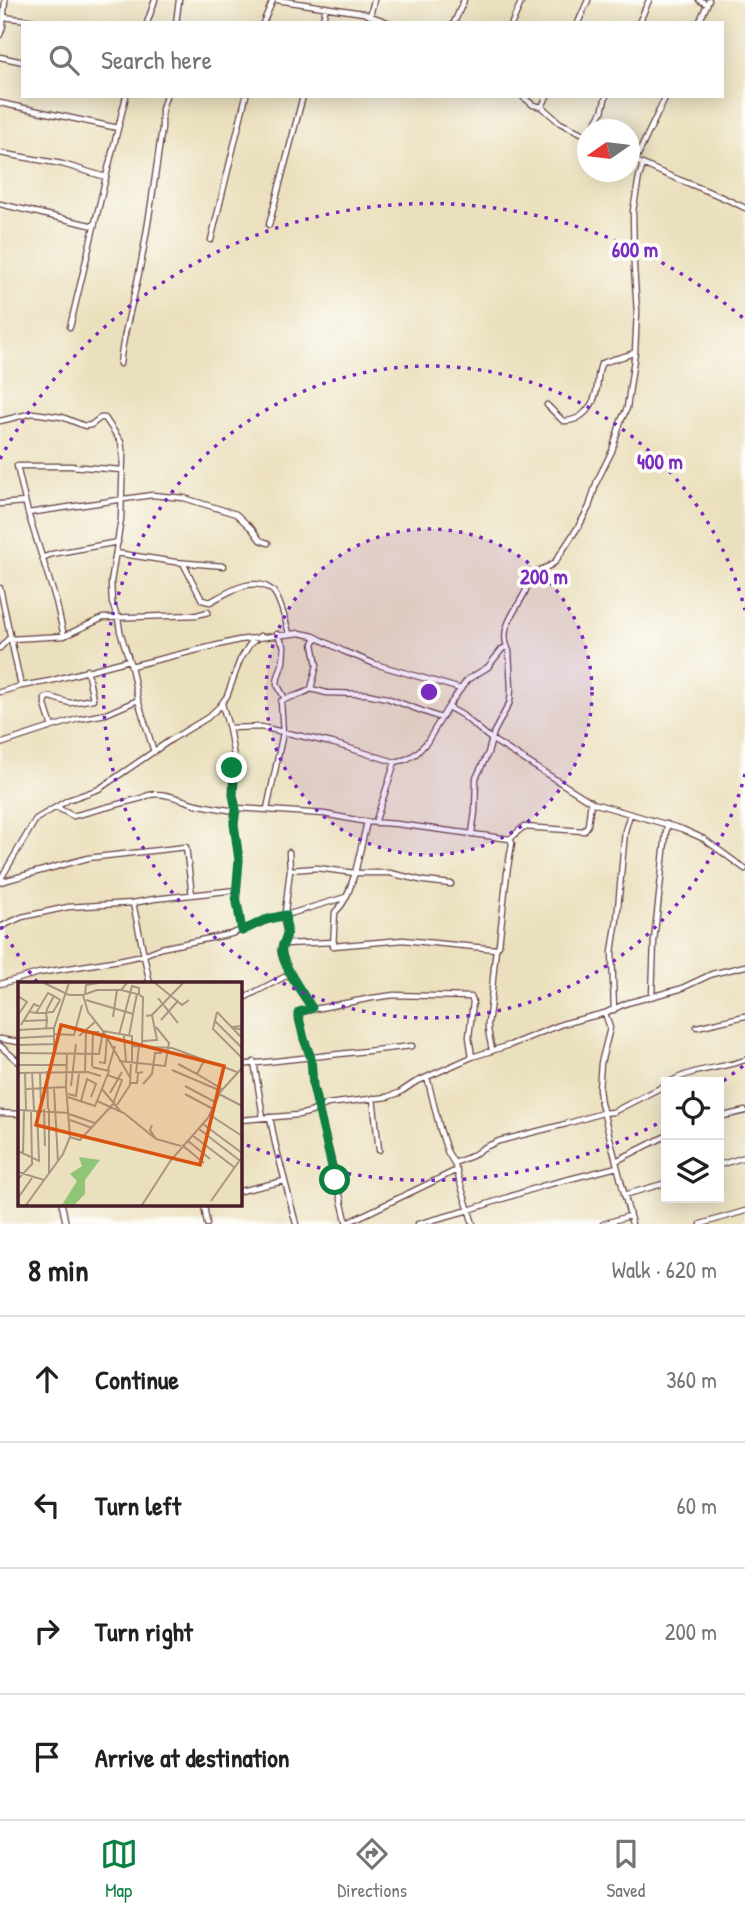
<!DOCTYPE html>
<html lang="en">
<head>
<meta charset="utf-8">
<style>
	:root { --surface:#fff; --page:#f6f6f6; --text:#202124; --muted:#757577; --line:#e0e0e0; --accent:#0b8043 }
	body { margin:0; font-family:"Patrick Hand",sans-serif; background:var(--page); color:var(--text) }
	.controls { position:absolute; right:21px; bottom:21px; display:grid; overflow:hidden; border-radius:0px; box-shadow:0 4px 18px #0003 }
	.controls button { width:63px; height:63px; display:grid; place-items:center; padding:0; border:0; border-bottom:2px solid var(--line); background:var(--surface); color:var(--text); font:35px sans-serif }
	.compass { position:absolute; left:577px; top:119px; width:63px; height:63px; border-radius:50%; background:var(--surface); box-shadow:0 4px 18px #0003; rotate:256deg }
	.stop { position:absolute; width:21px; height:21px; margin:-16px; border:5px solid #0b8043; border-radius:50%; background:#fff }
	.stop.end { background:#0b8043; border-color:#fff; box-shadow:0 2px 7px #0008 }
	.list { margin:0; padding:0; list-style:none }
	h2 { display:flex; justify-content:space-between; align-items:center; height:91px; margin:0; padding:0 28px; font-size:30px }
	h2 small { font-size:23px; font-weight:400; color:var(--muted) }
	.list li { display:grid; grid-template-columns:46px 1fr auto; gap:21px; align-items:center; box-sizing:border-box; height:126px; padding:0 28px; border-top:2px solid var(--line) }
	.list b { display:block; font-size:26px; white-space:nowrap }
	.list em { font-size:23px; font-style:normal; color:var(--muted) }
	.icon { flex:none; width:38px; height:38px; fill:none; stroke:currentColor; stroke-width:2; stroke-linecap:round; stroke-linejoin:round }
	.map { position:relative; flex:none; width:745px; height:1224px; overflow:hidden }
	.search { position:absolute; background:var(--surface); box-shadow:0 4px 18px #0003; left:21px; right:21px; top:21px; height:77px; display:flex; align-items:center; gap:18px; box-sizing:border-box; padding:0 24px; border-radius:0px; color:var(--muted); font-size:26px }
	.sheet { height:595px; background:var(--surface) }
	nav { display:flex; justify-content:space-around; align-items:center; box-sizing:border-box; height:98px; border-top:2px solid var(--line); background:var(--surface); font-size:19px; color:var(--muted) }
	nav a { display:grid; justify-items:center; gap:4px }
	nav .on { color:var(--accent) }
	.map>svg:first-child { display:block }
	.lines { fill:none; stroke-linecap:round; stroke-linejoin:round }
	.minor-casing { stroke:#623c41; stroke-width:7 }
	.minor { stroke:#fff; stroke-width:4.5 }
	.route { stroke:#0b8043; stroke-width:9 }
	.ring { fill:none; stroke:#7b2cbf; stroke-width:3.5; stroke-dasharray:3.5 7 }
	.inset-road { fill:none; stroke:#ab9383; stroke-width:2 }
	.view { fill:#d8530f; fill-opacity:0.15; stroke:#d8530f; stroke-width:3.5 }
	.inset-edge { fill:none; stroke:#4a1f2b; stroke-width:3.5 }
	.centre { fill:#7b2cbf; stroke:#fdfcf7; stroke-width:3.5 }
	.ring-label { font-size:21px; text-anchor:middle; font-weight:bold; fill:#7b2cbf; stroke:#fdfcf7; stroke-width:7; stroke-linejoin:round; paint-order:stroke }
</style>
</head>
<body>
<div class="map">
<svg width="745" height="1224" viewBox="0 0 745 1224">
	<rect width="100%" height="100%" fill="#fdfcf7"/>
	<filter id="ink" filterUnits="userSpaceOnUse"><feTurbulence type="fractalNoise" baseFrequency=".0143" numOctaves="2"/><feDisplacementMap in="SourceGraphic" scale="14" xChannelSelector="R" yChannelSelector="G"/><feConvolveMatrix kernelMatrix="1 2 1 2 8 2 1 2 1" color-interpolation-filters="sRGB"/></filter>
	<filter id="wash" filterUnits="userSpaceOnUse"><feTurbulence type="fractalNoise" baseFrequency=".00686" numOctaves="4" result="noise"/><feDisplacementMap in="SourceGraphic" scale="28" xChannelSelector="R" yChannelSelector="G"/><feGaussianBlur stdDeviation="1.57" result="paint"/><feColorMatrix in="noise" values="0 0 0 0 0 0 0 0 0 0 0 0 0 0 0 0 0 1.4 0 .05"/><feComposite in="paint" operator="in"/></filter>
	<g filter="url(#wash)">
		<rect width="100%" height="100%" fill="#ebe0be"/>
	</g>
	<g filter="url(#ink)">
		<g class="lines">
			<defs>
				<path id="minor" d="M277,0L363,13L390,23
					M699,0L707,4
					M370,16L374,0
					M4,17L50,23
					M147,23L155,0
					M176,23L179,0
					M263,23L273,0
					M322,23L326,7
					M454,23L464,0
					M512,23L522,0
					M578,23L588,0
					M639,23L649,0
					M699,23L709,0
					M0,35L3,26L5,0
					M0,57L23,62
					M522,96L533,105L542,107L560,123L588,136
					M0,103L118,128
					M542,107L547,96
					M591,130L602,112L606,96
					M0,153L62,164L106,177L126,96
					M630,158C667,177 708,189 745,208
					M635,161L666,96
					M0,204L94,226
					M269,225L303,96
					M211,240L246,96
					M70,327L106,177
					M120,364C123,333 133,303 139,273C149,225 155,176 162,128V109L166,96
					M547,405L563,421C582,422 595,405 597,387C598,379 598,372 601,364C612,358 624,358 635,352L637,312L634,267L633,211L639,177L643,165
					M0,421L33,413L62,417L85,426L91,425L100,418H105L121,442L123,455L121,519L111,582L112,603L118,618L120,631L131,666L138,700L154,752
					M122,470L70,466H17L28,513L152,495L184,498L236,514L252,529L260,540L268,543
					M0,504L25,502
					M28,513L56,601L64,636
					M116,553L175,562L224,566
					M42,558L52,554L118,542
					M183,563L202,600L210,602C227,593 254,574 273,591C280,598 286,623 289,633
					M0,588L21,686
					M277,634L284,646L283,662L278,677L277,684L285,699
					M10,639L64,636L103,618L197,615L208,612
					M0,648L9,638
					M131,666L239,640L300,633L314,636L343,651L375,664L461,689
					M311,689L317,665L313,644L316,637
					M0,692L21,686L50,681L129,660
					M222,704L229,728L261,727L332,743L395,762
					M448,707L462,715L491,739L593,803L682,829L704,839L745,869
					M52,727L45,705V698L50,697L70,703L93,699L87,670
					M229,728L234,757L232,768L233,795L236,809
					M0,744L52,727L78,719L106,714L138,700
					M56,807L73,816L142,798C158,788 180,800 196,804C209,807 222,809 235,811
					M267,809L283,733L281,701C292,696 302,695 311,689L327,693L367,694L387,698L441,718
					M375,823L395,762L407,759L417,753L427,742L448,707L467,680L488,667L502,649L506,647
					M472,833L475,812L476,778L488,753L494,732L510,702L511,688L509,651C498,630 514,613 523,596C527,590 528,581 532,576C538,569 549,568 555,562L580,524L589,507L597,481L612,451L621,421L627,408L635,352
					M510,839L523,827L584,831L588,825L591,801
					M289,852L290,870L284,921L287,932L281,950L283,958L296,985L312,1008
					M290,870L317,868L355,873L367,822
					M0,880L36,819L68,800L99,789L172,739L207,718L219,707L227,696L240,660L250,644L260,636
					M0,882L88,858L186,847L192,895
					M451,884L424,881L390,873H355C350,887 347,902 335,912L333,946L403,940L496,949
					M133,903L154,899L236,890
					M0,927L22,917L68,907L133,903L150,984
					M242,931L236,896L239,860L234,824L235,811L238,808L324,814L367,822L397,824L510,839L512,843L507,873L499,945L496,949C493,973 492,999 488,1023C487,1031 491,1042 492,1051
					M284,944L334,942
					M0,984L39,973L119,960L143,955L161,948L231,934L275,917L286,915L346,897
					M652,996L654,941L667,824
					M240,1000L290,974
					M614,1010L612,952L617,919L625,831L630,814
					M605,1013L610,1028L601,1063L599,1089L601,1103L632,1224
					M697,1027L745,1016
					M0,1039L19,1042
					M0,1046L19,1062
					M254,1062L263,1117
					M240,1065L412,1046
					M427,1077L472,1057L510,1045L562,1024L605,1013L627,1003L680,989L712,974L745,966
					M670,1082C694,1068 720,1069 745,1060
					M373,1098L379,1150
					M0,1113L19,1114
					M270,1117L275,1143L296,1224
					M719,1117L745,1111
					M240,1120L298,1115L311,1112L327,1104L387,1097L399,1093L414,1083L427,1077L440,1129L447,1151L454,1163L473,1224
					M616,1161L666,1136
					M454,1163L472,1156L483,1148L499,1141L566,1124L602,1113L613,1112L666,1085
					M719,1165L745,1157
					M240,1191L284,1181
					M624,1195L666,1183
					M62,1205L66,1224
					M204,1205L207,1224
					M347,1223L457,1170
					M347,1224L313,1086L311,1058L304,1039L298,1014L299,1012L372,998L394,995L471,997L473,1002L469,1037L472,1057
					M418,1224L469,1210L542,1186L617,1167
					M603,1224L629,1216
					M701,1224L745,1211"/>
			</defs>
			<use href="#minor" class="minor-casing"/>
			<use href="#minor" class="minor"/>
		</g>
	</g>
	<g class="lines" filter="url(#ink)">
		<path class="route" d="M232,768L234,780L233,795L236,809L234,824L239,860L236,896L242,931L265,920L286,915C284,923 288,925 287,932C287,938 283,943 282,948C279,961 305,997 312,1008L299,1012L298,1014L304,1039L311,1058L313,1086L335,1180"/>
	</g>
	<circle cx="429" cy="692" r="163" fill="#7b2cbf" fill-opacity=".12"/>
	<g class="ring">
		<circle cx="429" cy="692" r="163"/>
		<path d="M745 774A326 326 0 1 1 745 610"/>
		<path d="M743 1066A488 488 0 0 1 719 1084M666 1119A488 488 0 0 1 242 1143M37 982A488 488 0 0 1 0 925M0 459A488 488 0 0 1 743 318"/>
	</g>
	<g transform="translate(18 982)">
		<rect width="224" height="224" fill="#ebe0be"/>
		<path d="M61,175L82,178L67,198V212L56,223H44L59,199L52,192L64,184Z" fill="#90c476"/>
		<path class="inset-road" d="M26,1L51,13H65L79,8H103L109,1M137,1L164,23L171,18M67,13L68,3L80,1M121,13L125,15L124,64M0,14L9,20L0,33M140,16L160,41M68,18L115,32L119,12L103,8M12,30L18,31L30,11L36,14M199,30L195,47L224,76M199,30L224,56M18,31H28L32,30H35L42,18L36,14L29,27L28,31L29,38M134,33L165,1M95,35L99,8M143,38L159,20M6,39L29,38L28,47M197,39L224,66M3,43L16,22L22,25M224,44L213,45L224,48M0,48L36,46M85,49L113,97M85,49L114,54V79M36,52L56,53L64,23M101,53L114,4L121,6V13M61,54L77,40M106,54L108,79M111,54L115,33M0,56L36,54M125,59L139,58L134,33L128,34M0,63L36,62M114,64L154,66L219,90M36,70V46L51,1M0,71L81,72L85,49L70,30L65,13M0,76V136M187,77L179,92L204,107M101,79L147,84L151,61L138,45M81,80L87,81L89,54M160,82L179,92M0,83H48M74,84L75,50H81M90,88L97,64M154,88L203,109M29,89L30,127M7,90L8,128M14,90L16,128M22,90L23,127M67,90L68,48M0,91L70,90L83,94M118,91L121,64M89,93L104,98L96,119M112,101H119L120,91L125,90M125,102L134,92L137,71H144M53,104L58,62M167,104L197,120M36,106L40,180M8,107L48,105L49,72M84,107L103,130M92,111L104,90M50,112L58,114L61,92M167,112L195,127M201,112L224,124M50,115L77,124L91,89L74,85M63,119L69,97L78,102L73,115M79,119L106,131L138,157M99,123L112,103L113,79M26,127L27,164M2,128L51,131M13,128L14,182M51,132L77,141M192,133L224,154M52,138L74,146M185,142L224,171M134,143L132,148L138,157L163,164M181,147L221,178M174,153L216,185M52,155L62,158L97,120M169,158L192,177M164,163L186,181M0,169L21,179L19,128M5,172L6,128M0,190L26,198M31,191V127M0,197L15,181M0,216L14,196M193,219L224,175M8,223L45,172L52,155L48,105M124,223L153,178L190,136L203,109L224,86"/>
		<path class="view" d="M43,43L206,84L182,183L18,143Z"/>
		<rect width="224" height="224" class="inset-edge"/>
	</g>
	<circle cx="429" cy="692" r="10" class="centre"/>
	<g class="ring-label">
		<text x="635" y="257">600 m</text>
		<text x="660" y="469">400 m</text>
		<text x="544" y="584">200 m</text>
	</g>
</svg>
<div class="controls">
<button><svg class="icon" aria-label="locate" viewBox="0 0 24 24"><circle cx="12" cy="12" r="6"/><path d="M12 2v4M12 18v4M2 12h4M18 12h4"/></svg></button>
<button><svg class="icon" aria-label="layers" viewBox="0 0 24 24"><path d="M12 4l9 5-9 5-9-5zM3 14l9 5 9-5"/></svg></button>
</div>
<svg class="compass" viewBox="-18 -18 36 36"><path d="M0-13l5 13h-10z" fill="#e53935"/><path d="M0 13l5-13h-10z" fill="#757577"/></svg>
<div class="stop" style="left:335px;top:1180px"></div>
<div class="stop end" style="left:232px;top:768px"></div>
<div class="search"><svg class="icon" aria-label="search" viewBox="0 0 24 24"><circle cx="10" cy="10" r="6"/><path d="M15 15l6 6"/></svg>Search here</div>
</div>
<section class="sheet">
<h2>8 min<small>Walk · 620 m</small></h2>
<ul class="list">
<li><svg class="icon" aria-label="ahead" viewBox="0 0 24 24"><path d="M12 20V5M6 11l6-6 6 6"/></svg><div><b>Continue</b></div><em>360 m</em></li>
<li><svg class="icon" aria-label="left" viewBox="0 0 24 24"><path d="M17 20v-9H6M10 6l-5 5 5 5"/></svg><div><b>Turn left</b></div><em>60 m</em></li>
<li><svg class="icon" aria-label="right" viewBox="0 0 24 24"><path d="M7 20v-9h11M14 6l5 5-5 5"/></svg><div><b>Turn right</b></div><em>200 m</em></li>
<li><svg class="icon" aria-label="arrive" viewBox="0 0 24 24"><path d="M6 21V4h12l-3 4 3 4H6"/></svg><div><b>Arrive at destination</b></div></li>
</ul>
</section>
<nav>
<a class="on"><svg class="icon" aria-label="map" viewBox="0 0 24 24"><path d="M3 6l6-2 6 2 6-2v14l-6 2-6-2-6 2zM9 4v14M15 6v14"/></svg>Map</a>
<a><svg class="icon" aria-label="directions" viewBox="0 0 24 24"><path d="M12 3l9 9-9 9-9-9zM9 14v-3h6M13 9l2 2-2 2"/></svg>Directions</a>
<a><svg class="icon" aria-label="saved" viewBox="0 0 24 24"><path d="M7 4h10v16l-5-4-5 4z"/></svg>Saved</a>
</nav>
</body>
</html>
